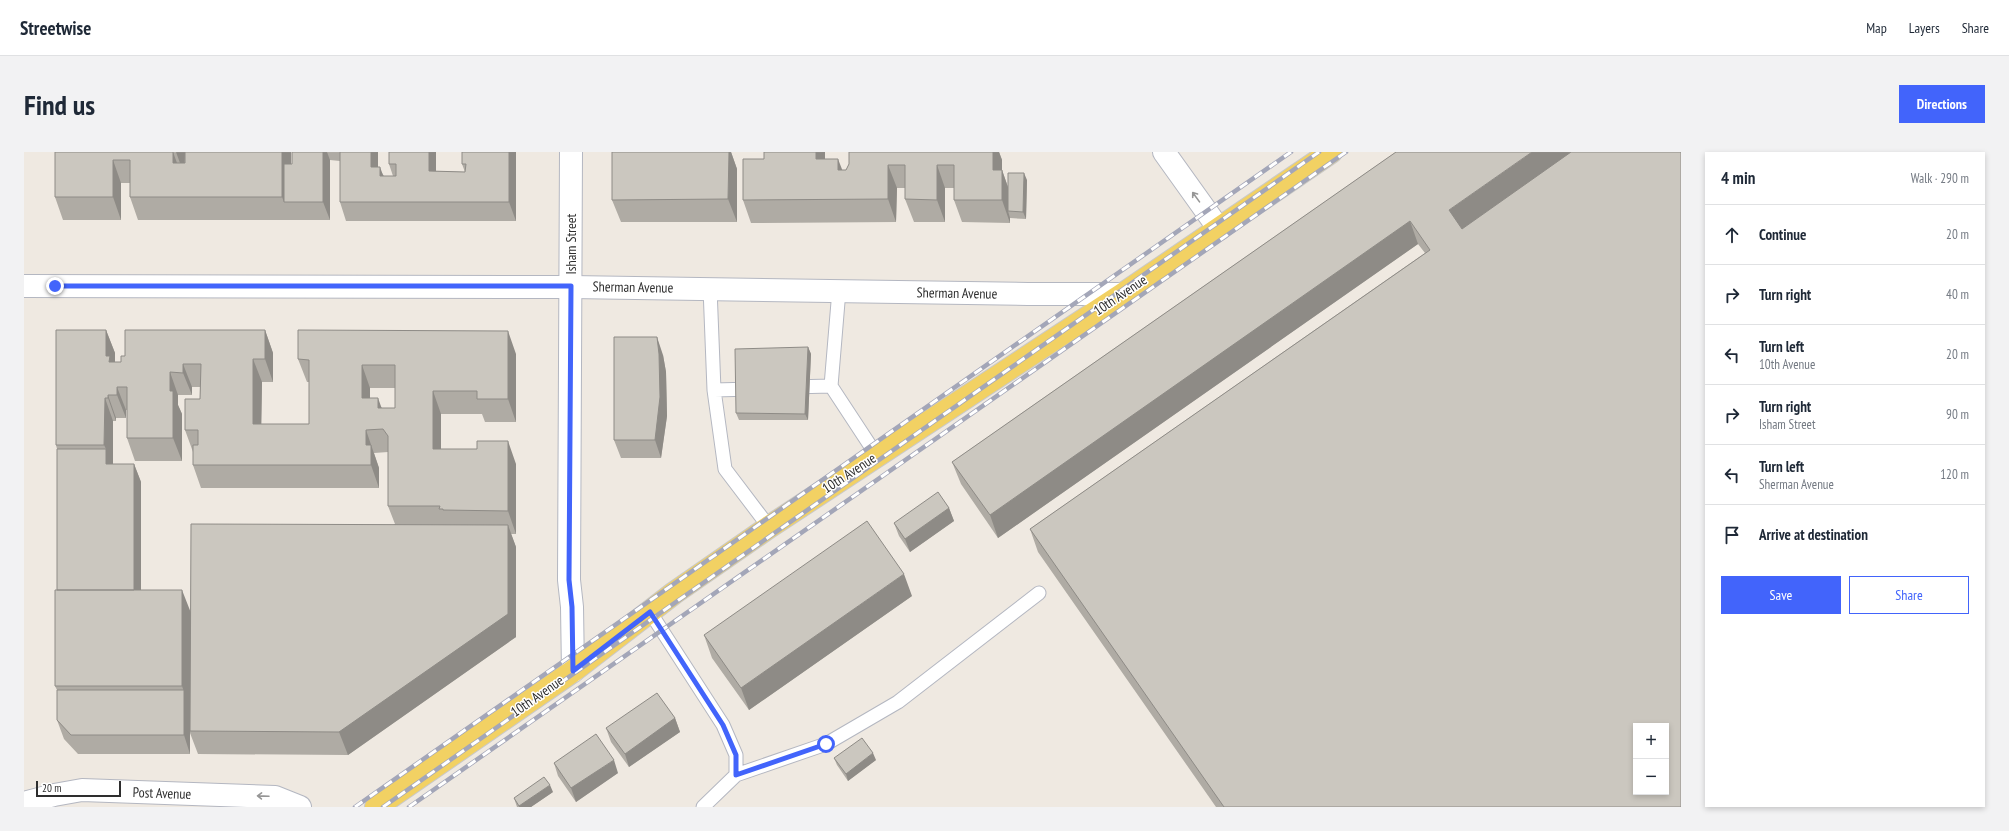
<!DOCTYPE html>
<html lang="en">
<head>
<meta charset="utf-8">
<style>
	:root { --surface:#fff; --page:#f2f2f3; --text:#1f2937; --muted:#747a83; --line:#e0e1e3; --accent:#4264fb }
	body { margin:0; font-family:"PT Sans Narrow",sans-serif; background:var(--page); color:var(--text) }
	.controls { position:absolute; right:12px; bottom:12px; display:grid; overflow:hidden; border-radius:0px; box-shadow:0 2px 6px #0003 }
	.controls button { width:36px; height:36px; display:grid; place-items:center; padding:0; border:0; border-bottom:1px solid var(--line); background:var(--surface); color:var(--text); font:20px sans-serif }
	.scale { position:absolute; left:12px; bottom:10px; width:85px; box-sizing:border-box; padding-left:4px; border:2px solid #2e2e2e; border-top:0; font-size:11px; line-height:14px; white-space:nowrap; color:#2e2e2e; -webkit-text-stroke:3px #fff; paint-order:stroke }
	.stop { position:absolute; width:12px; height:12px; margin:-9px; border:3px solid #4264fb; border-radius:50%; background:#fff }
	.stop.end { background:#4264fb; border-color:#fff; box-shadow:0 1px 4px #0008 }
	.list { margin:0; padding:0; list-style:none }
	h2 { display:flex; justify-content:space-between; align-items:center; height:52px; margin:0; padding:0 16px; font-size:17px }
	h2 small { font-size:13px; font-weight:400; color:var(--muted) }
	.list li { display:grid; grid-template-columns:26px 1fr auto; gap:12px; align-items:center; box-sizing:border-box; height:60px; padding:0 16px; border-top:1px solid var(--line) }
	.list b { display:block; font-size:15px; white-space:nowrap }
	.list p { margin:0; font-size:13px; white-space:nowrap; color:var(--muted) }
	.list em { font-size:13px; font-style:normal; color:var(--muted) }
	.actions { display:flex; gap:8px; padding:12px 16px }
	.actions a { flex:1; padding:9px 0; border:1px solid var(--accent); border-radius:0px; text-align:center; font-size:14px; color:var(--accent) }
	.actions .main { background:var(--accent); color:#fff }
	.icon { flex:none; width:22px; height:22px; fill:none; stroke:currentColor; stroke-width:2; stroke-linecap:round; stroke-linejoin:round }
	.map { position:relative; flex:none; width:1657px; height:655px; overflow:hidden; border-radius:0px }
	header { display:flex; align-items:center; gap:24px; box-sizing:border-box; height:56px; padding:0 20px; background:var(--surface); border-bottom:1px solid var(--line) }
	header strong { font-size:19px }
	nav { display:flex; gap:22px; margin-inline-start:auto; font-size:14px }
	.intro { display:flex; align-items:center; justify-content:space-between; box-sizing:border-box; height:96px; padding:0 24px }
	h1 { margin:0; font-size:28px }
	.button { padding:10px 18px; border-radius:0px; background:var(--accent); color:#fff; font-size:14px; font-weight:700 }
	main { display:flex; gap:24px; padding:0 24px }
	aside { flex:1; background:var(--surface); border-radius:0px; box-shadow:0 2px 6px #0003 }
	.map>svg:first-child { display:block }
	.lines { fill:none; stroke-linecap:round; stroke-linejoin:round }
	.service-casing { stroke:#b4b7c1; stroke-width:15 }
	.minor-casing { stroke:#b4b7c1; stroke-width:24 }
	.tertiary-casing { stroke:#b4b7c1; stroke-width:24 }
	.secondary-casing { stroke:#b4b7c1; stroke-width:24 }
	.primary-casing { stroke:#c9c9c9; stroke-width:24 }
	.service { stroke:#fff; stroke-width:13 }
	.minor { stroke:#fff; stroke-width:22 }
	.tertiary { stroke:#fff; stroke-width:22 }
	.secondary { stroke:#fff; stroke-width:22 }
	.primary { stroke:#f2d163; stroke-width:22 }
	.rail-casing { stroke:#a3a6b8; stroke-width:4.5 }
	.rail { stroke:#fff; stroke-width:3; stroke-dasharray:9; stroke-linecap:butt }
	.wall { fill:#afaba4; fill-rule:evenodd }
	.shaded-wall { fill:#8e8b86 }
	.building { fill:#cbc7bf; stroke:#8e8b86; fill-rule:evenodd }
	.oneway { stroke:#969696 }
	.route { stroke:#4264fb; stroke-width:5 }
	.labels { text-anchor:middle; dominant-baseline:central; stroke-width:3; stroke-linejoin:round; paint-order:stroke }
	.street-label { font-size:14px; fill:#2e2e2e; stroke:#fff }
</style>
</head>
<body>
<header>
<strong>Streetwise</strong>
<nav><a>Map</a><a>Layers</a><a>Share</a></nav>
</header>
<div class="intro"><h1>Find us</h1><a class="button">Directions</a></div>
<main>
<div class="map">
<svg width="1657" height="655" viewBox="0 0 1657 655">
	<rect width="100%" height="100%" fill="#efe9e1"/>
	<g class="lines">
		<defs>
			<path id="service" d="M686,136L690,238L701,317L745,375
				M815,138L807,234L853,304
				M767,235L807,234
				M690,238L730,237
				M626,460L699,573L712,603V623L679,655
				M712,623L802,592L874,550L1015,441"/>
			<path id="minor" d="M0,651L30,643L58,638L251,645L276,655"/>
			<path id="tertiary" d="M547,0L545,428L548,455L549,519
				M1140,0L1195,77"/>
			<path id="secondary" d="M0,134L547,135L1004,142H1099"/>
			<path id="primary" d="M352,655L549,519L650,441L745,375L1099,142L1307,0"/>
		</defs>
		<use href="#service" class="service-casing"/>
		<use href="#minor" class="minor-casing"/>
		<use href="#tertiary" class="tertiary-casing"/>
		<use href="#secondary" class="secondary-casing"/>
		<use href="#primary" class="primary-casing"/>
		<use href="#service" class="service"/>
		<use href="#minor" class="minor"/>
		<use href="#tertiary" class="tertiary"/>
		<use href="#secondary" class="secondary"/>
		<use href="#primary" class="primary"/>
		<defs>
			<path id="rail" d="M331,655L1267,0
				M359,655L1295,0
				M385,655L1322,0"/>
		</defs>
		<use href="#rail" class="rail-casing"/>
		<use href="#rail" class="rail"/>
	</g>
	<path class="wall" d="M31,0H161V11L267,12H268V0H354V15L360,24H369L365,12V0L412,19L441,20L438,12L492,0V69H322L316,50V9L306,8V68H114L106,45V31H97V68H39L31,45Z
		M588,0H707L713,17V70H597L588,48Z
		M801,0V7L818,18H822L825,12V0H975L978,8V18L984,35L1003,28L1002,67L986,66V71L938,70L930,48V36H921V70H890L881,47V36H873L872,70L727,71L719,48L740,7Z
		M1372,0L1657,655H1192L1014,400L1006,377L1401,101L1394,92L974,386L937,332L928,310Z
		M82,178L91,201V210H97L101,204L241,178L249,201V230H238L237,272H285V230H283L274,207L492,202V270H461L458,262H417V297L492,312V382H487L492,395V485L324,603L174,602L166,581V602H54L40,587L33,568V538L31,534L33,438V297L32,293ZM168,235H176V247L161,278L169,300V313L177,336H355V316L350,301L364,300V354L371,372L166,460L117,438V330L110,312H89V269H92V266H102V258H103V286L111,309H158V262L154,253V243H168ZM346,236H371V256H358L346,246Z
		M784,195L787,202L784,268H715L712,261Z
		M639,203L642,220L643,264L637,306H597L590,288Z
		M925,356L930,369L886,400L875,384L870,371Z
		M888,444L725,558L688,506L680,483Z
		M651,566L656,580L605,615L587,590L582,576Z
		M810,606L852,608L824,629L813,613Z
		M530,611L594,621L552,650L534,624Z
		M529,640L507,655H493L490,646Z"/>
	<path class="shaded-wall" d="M149,0L157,22L149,11Z
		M152,0H161L160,22Z
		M258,0H267V50H260L258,45Z
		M299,0H303L306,8V68L299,50Z
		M347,0H354V34L347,15Z
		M405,0H412V38L405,19Z
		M485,0H492V69L485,50Z
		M705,0H707L713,17V70L704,47Z
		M792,0H801V29L792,7Z
		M969,0H975L978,8V41L969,18Z
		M1508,0H1549L1433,81L1425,58Z
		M814,7L823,30L814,18Z
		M89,8L97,31V68L89,45Z
		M864,13L873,36L872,70L864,47Z
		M913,13L921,36V70L913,48Z
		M356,15L363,34L356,24Z
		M978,18L986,41L984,59L986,66V71L978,48Z
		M1000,21L1003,28L1002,67L999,60Z
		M1386,69L1394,92L974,386L966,363Z
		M82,178L91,201V219L94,227L82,204Z
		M241,178L249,201V230L241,207Z
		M484,179L492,202V270L484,247Z
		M633,185L639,203L642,220L643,264L637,306L631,288Z
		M784,195L787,202L784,268L781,262Z
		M229,207L238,230L237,294L229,272Z
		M159,212L168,235V243L159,221Z
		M338,213L346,236V269L338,246Z
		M146,220L154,243V253L158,262V309L149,286L146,239Z
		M93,235L102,258V266L93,243Z
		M409,239L417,262V320L409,297Z
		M84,243L92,266V269L84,246Z
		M81,246L89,269V316L82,312V297L80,293Z
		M354,246L362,268L354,256Z
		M342,278L355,316V336L347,313L342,293Z
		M484,289L492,312V382L484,359Z
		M110,312L117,330V461L110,442Z
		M925,356L930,369L886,400L881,387Z
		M484,373L492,395V485L324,603L315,580Z
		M880,422L888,444L725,558L717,536Z
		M158,438L167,461L166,557L158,534Z
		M160,538L166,557V602L160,583Z
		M651,566L656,580L605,615L601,602Z
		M849,601L852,608L824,629L822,622Z
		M590,608L594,621L552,650L547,636Z
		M526,633L529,640L507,655H495V654Z"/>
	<path class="building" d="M31,0H149V11H161V0H258V45H106V8H89V45H31Z
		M268,0H299V50H260V12H268Z
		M316,0H347V15H356V24H372V12H365V0H405V19L441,20L442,12H438V0H485V50H316Z
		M588,0H705L704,47L588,48Z
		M740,0H792V7H814V18H822L825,12V0H969V18H978V48H930V13H913V48L881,47V13H864V47L719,48V7H740Z
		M1372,0H1508L1425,58L1438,77L1547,0H1657V655H1200L1006,377L1406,98L1386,69L966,363L928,310ZM1612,574H1642V640H1612Z
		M984,21H1000L999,60L984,59Z
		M32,178H82V204H86L85,210H97V204H101V178H241V207H229V272H285V208L274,207V178L484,179V247H453V239H409V297H453V289H484V359L419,358V357H415L416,354H364V284L359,277L342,278V293H347V313H169V293H174V278H161V247H176L177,212H159V221L146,220V239H149V286H103V235H93V243H84V246H81L80,293H32ZM338,213H371V256H354V246H338Z
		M590,185H633L635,202L636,245L631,288H590Z
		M784,195L781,262L712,261L711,197Z
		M33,297H82V312H110V438H33Z
		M914,340L925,356L881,387L870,371Z
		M843,369L880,422L717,536L680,483Z
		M167,372L484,373V462L315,580L166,579Z
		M31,438H158V534H31Z
		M33,538H160V583H47L33,568Z
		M633,541L651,566L601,602L582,576Z
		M572,582L590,608L547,636L530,611Z
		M838,586L849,601L822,622L810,606Z
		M520,625L526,633L495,654L490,646Z"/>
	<defs><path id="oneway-shaft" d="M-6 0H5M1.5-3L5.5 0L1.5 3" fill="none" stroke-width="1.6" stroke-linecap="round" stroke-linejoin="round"/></defs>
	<g class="oneway">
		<use href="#oneway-shaft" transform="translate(1172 45) rotate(-126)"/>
		<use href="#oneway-shaft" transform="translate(239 644) rotate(-178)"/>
	</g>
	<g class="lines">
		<path class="route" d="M31,134H547L545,428L548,455L549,519L626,460L699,573L712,603V623L802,592"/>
	</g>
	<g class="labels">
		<g class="street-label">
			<text transform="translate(547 92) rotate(-90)">Isham Street</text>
			<text transform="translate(609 135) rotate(1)">Sherman Avenue</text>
			<text transform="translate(933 141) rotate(1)">Sherman Avenue</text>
			<text transform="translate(1096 143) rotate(-34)">10th Avenue</text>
			<text transform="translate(825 321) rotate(-33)">10th Avenue</text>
			<text transform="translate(513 544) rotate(-35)">10th Avenue</text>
			<text transform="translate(138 641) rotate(2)">Post Avenue</text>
		</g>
	</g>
</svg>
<div class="controls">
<button>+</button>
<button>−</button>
</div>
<div class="scale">20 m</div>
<div class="stop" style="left:802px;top:592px"></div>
<div class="stop end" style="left:31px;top:134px"></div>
</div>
<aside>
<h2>4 min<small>Walk · 290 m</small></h2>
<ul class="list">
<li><svg class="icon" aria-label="ahead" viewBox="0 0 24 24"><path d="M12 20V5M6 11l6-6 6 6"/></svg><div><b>Continue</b></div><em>20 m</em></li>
<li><svg class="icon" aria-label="right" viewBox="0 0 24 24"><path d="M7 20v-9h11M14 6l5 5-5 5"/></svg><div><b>Turn right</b></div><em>40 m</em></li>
<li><svg class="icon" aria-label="left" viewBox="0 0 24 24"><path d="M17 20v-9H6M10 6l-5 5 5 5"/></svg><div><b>Turn left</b><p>10th Avenue</p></div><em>20 m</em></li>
<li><svg class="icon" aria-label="right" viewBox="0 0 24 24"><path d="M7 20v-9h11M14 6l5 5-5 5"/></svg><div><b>Turn right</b><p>Isham Street</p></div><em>90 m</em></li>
<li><svg class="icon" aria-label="left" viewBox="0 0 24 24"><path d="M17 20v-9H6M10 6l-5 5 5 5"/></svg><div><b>Turn left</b><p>Sherman Avenue</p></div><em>120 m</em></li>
<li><svg class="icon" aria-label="arrive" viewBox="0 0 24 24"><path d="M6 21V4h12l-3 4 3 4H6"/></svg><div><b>Arrive at destination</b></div></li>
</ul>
<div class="actions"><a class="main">Save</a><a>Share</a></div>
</aside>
</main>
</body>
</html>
